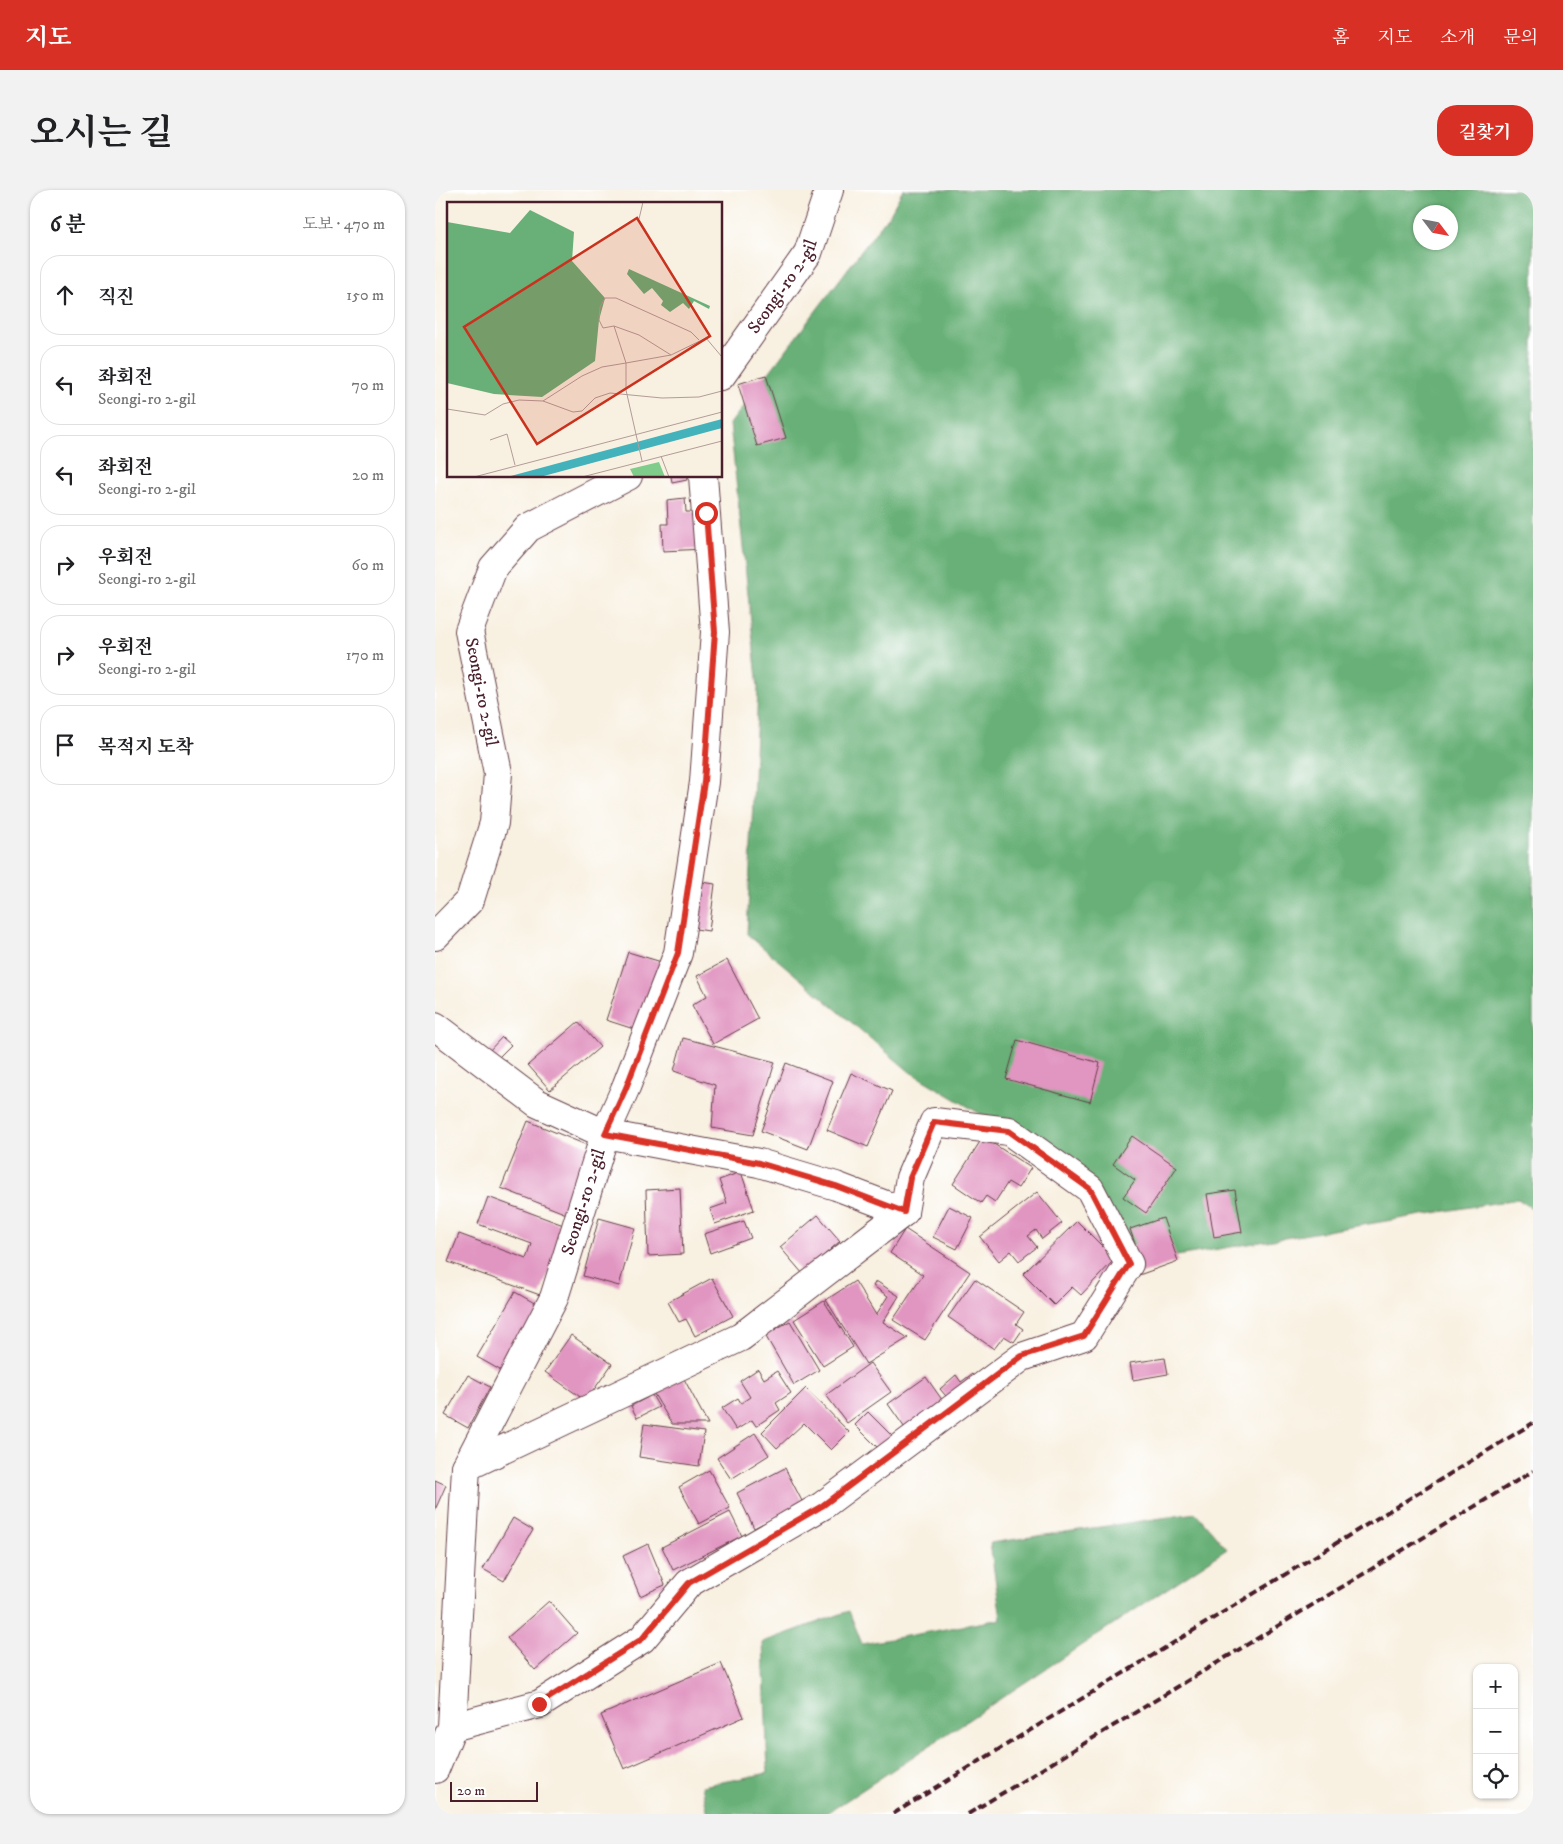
<!DOCTYPE html>
<html lang="ko">
<head>
<meta charset="utf-8">
<style>
	:root { --surface:#fff; --page:#f2f2f2; --text:#202124; --muted:#757577; --line:#e0e0e0; --accent:#d93025 }
	body { margin:0; font-family:"IM FELL DW Pica","Noto Serif KR",serif; background:var(--page); color:var(--text) }
	.controls { position:absolute; right:15px; bottom:15px; display:grid; overflow:hidden; border-radius:10px; box-shadow:0 1px 4px #0004 }
	.controls button { width:45px; height:45px; display:grid; place-items:center; padding:0; border:0; border-bottom:1px solid var(--line); background:var(--surface); color:var(--text); font:25px sans-serif }
	.compass { position:absolute; left:978px; top:15px; width:45px; height:45px; border-radius:50%; background:var(--surface); box-shadow:0 1px 4px #0004; rotate:122deg }
	.scale { position:absolute; left:15px; bottom:12px; width:88px; box-sizing:border-box; padding-left:5px; border:2px solid #4a1f2b; border-top:0; font-size:14px; line-height:18px; white-space:nowrap; color:#4a1f2b; -webkit-text-stroke:4px #fff; paint-order:stroke }
	.stop { position:absolute; width:15px; height:15px; margin:-11px; border:4px solid #d93025; border-radius:50%; background:#fff }
	.stop.end { background:#d93025; border-color:#fff; box-shadow:0 1px 5px #0008 }
	.list { margin:0; padding:0; list-style:none }
	h2 { display:flex; justify-content:space-between; align-items:center; height:65px; margin:0; padding:0 20px; font-size:21px }
	h2 small { font-size:16px; font-weight:400; color:var(--muted) }
	.list li { display:grid; grid-template-columns:32px 1fr auto; gap:15px; align-items:center; box-sizing:border-box; height:80px; margin:0 10px 10px; padding:0 10px; border:1px solid var(--line); border-radius:20px }
	.list b { display:block; font-size:19px; white-space:nowrap }
	.list p { margin:0; font-size:16px; white-space:nowrap; color:var(--muted) }
	.list em { font-size:16px; font-style:normal; color:var(--muted) }
	.icon { flex:none; width:28px; height:28px; fill:none; stroke:currentColor; stroke-width:2; stroke-linecap:round; stroke-linejoin:round }
	.map { position:relative; flex:none; width:1098px; height:1624px; overflow:hidden; border-radius:20px }
	header { display:flex; align-items:center; gap:30px; box-sizing:border-box; height:70px; padding:0 25px; background:var(--accent); color:#fff }
	header strong { font-size:24px }
	nav { display:flex; gap:28px; margin-inline-start:auto; font-size:18px }
	.intro { display:flex; align-items:center; justify-content:space-between; box-sizing:border-box; height:120px; padding:0 30px }
	h1 { margin:0; font-size:35px }
	.button { padding:12px 22px; border-radius:20px; background:var(--accent); color:#fff; font-size:18px; font-weight:700 }
	main { display:flex; gap:30px; padding:0 30px }
	aside { flex:1; background:var(--surface); border-radius:20px; box-shadow:0 1px 4px #0004 }
	.map>svg:first-child { display:block }
	.forest { fill:#68b077; stroke:#596851; fill-rule:evenodd }
	.building { fill:#e195c1 }
	.lines { fill:none; stroke-linecap:round; stroke-linejoin:round }
	.minor-casing { stroke:#643e46; stroke-width:30 }
	.minor { stroke:#fff; stroke-width:28 }
	.rail { stroke:#4a1f2b; stroke-width:4; stroke-dasharray:8 4; stroke-linecap:butt }
	.route { stroke:#d93025; stroke-width:6 }
	.labels { text-anchor:middle; dominant-baseline:central; stroke-width:4; stroke-linejoin:round; paint-order:stroke }
	.street-label { font-size:18px; fill:#4a1f2b; stroke:#fff }
	.inset-road { fill:none; stroke:#b29c98; stroke-width:1 }
	.view { fill:#c8321e; fill-opacity:0.15; stroke:#c8321e; stroke-width:2.5 }
	.inset-edge { fill:none; stroke:#4a1f2b; stroke-width:2.5 }
</style>
</head>
<body>
<header>
<strong>지도</strong>
<nav><a>홈</a><a>지도</a><a>소개</a><a>문의</a></nav>
</header>
<div class="intro"><h1>오시는 길</h1><a class="button">길찾기</a></div>
<main>
<aside>
<h2>6 분<small>도보 · 470 m</small></h2>
<ul class="list">
<li><svg class="icon" aria-label="ahead" viewBox="0 0 24 24"><path d="M12 20V5M6 11l6-6 6 6"/></svg><div><b>직진</b></div><em>150 m</em></li>
<li><svg class="icon" aria-label="left" viewBox="0 0 24 24"><path d="M17 20v-9H6M10 6l-5 5 5 5"/></svg><div><b>좌회전</b><p>Seongi-ro 2-gil</p></div><em>70 m</em></li>
<li><svg class="icon" aria-label="left" viewBox="0 0 24 24"><path d="M17 20v-9H6M10 6l-5 5 5 5"/></svg><div><b>좌회전</b><p>Seongi-ro 2-gil</p></div><em>20 m</em></li>
<li><svg class="icon" aria-label="right" viewBox="0 0 24 24"><path d="M7 20v-9h11M14 6l5 5-5 5"/></svg><div><b>우회전</b><p>Seongi-ro 2-gil</p></div><em>60 m</em></li>
<li><svg class="icon" aria-label="right" viewBox="0 0 24 24"><path d="M7 20v-9h11M14 6l5 5-5 5"/></svg><div><b>우회전</b><p>Seongi-ro 2-gil</p></div><em>170 m</em></li>
<li><svg class="icon" aria-label="arrive" viewBox="0 0 24 24"><path d="M6 21V4h12l-3 4 3 4H6"/></svg><div><b>목적지 도착</b></div></li>
</ul>
</aside>
<div class="map">
<svg width="1098" height="1624" viewBox="0 0 1098 1624">
	<rect width="100%" height="100%" fill="#fff"/>
	<filter id="ink" filterUnits="userSpaceOnUse"><feTurbulence type="fractalNoise" baseFrequency=".02" numOctaves="2"/><feDisplacementMap in="SourceGraphic" scale="10" xChannelSelector="R" yChannelSelector="G"/><feConvolveMatrix kernelMatrix="1 2 1 2 8 2 1 2 1" color-interpolation-filters="sRGB"/></filter>
	<filter id="wash" filterUnits="userSpaceOnUse"><feTurbulence type="fractalNoise" baseFrequency=".0096" numOctaves="4" result="noise"/><feDisplacementMap in="SourceGraphic" scale="20" xChannelSelector="R" yChannelSelector="G"/><feGaussianBlur stdDeviation="1.12" result="paint"/><feColorMatrix in="noise" values="0 0 0 0 0 0 0 0 0 0 0 0 0 0 0 0 0 1.4 0 .05"/><feComposite in="paint" operator="in"/></filter>
	<g filter="url(#wash)">
		<rect width="100%" height="100%" fill="#f8f0e0"/>
		<path class="forest" d="M468,0H1098V1019L1083,1009L694,1074L655,999L574,941L475,882L312,744L323,498L295,234L456,22ZM986,22H1016V52H986Z
			M761,1323L792,1359L391,1624H273L267,1596L333,1583L328,1452L414,1421L427,1454L566,1429L555,1353Z"/>
		<g id="blocks">
			<path class="building" d="M331,185L351,248L322,256L303,194Z
				M236,286H251L252,290L237,293Z
				M250,308L251,322H268L269,359L228,361L227,334H233L232,310Z
				M260,691L280,694L274,741L254,738Z
				M193,762L230,773L208,842L171,830Z
				M292,770L323,829L278,854L257,815L272,806L262,786Z
				M143,832L165,857L115,900L93,875Z
				M67,847L76,855L61,870L53,862Z
				M248,848L340,872L318,945L277,938L280,895L239,881Z
				M582,850L665,873L655,912L571,889Z
				M351,873L398,891L373,959L326,941Z
				M416,883L457,901L433,957L392,940Z
				M93,931L161,959L134,1025L66,998Z
				M697,946L742,977L711,1023L688,1007L700,990L678,974Z
				M548,947L596,978L583,998L573,992L560,1012L551,1006L546,1013L518,994Z
				M306,982L319,1020L280,1034L275,1019L292,1013L284,990Z
				M245,998L248,1064L213,1066L211,1000Z
				M800,1000L807,1042L779,1047L772,1004Z
				M602,1002L627,1033L607,1049L601,1040L593,1046L602,1057L584,1071L576,1061L564,1071L545,1047Z
				M53,1007L131,1036L105,1105L13,1072L24,1044L92,1069L97,1054L43,1034Z
				M514,1016L538,1028L522,1059L498,1047Z
				M383,1025L405,1051L368,1084L345,1057Z
				M164,1028L200,1038L184,1096L148,1086Z
				M728,1028L743,1071L704,1085L693,1057L700,1054L695,1039Z
				M309,1031L316,1048L275,1063L269,1044Z
				M642,1031L680,1069L646,1105L637,1097L619,1115L588,1084Z
				M470,1039L535,1082L490,1150L458,1130L488,1085L455,1063Z
				M277,1088L298,1126L260,1146L251,1129L244,1132L233,1112Z
				M540,1089L589,1122L581,1134L588,1139L579,1152L569,1146L559,1159L513,1127Z
				M420,1091L441,1125L453,1106L438,1096L441,1091L464,1106L448,1132L473,1148L431,1174L391,1110Z
				M80,1102L110,1119L72,1184L42,1167Z
				M389,1111L418,1157L388,1176L359,1130Z
				M355,1131L384,1180L359,1195L330,1145Z
				M136,1145L177,1174L151,1211L110,1182Z
				M730,1168L733,1184L698,1190L695,1173Z
				M435,1173L456,1202L412,1233L391,1205Z
				M323,1179L329,1189L342,1181L356,1203L341,1213L345,1220L321,1236L317,1230L301,1240L287,1218L303,1208L306,1213L315,1207L305,1191Z
				M537,1184L543,1191L516,1212L505,1199L521,1185L526,1192Z
				M33,1185L55,1197L33,1238L10,1225Z
				M248,1187L273,1234H237L219,1204Z
				M491,1187L510,1214L472,1241L453,1214Z
				M371,1198L414,1242L396,1260L369,1233L342,1258L327,1242Z
				M217,1205L224,1217L202,1228L196,1216Z
				M433,1222L458,1247L445,1260L420,1235Z
				M209,1234L269,1242L264,1276L204,1267Z
				M320,1243L334,1265L296,1289L282,1268Z
				M350,1278L368,1313L319,1338L302,1303Z
				M274,1280L295,1318L264,1334L244,1297Z
				M0,1290L11,1295L0,1320Z
				M295,1322L307,1346L238,1380L227,1357Z
				M78,1328L98,1340L69,1391L48,1379Z
				M213,1354L230,1395L205,1406L188,1366Z
				M114,1411L142,1443L100,1480L72,1448Z
				M286,1473L309,1527L189,1579L166,1525Z"/>
		</g>
	</g>
	<g filter="url(#ink)">
		<use href="#blocks" fill-opacity="0" stroke="#643e46" stroke-width="1"/>
		<g class="lines">
			<defs>
				<g id="minor">
					<path id="s1" d="M286,186L373,63L394,0"/>
					<path d="M0,746L35,710L59,633L63,583L34,441L58,378L93,338L193,286"/>
					<path d="M0,836L102,913L170,944L191,897L243,763L269,592L280,442L268,286"/>
					<path id="s2" d="M31,1277L119,1108L170,944L324,973L401,996L469,1022"/>
					<path d="M0,1579L17,1537L31,1277L306,1147L469,1022L475,988L499,932L574,941L655,999L694,1074L649,1146L587,1167L387,1316L254,1393L207,1449L105,1514L17,1537"/>
				</g>
			</defs>
			<use href="#minor" class="minor-casing"/>
			<use href="#minor" class="minor"/>
			<path class="rail" d="M458,1624L1098,1233
				M533,1624L1098,1281"/>
		</g>
	</g>
	<g class="lines" filter="url(#ink)">
		<path class="route" d="M104,1514L207,1449L254,1393L387,1316L587,1166L649,1146L694,1074L655,999L574,941L499,932L475,988L469,1022L401,996L324,973L170,944L191,898L243,763L269,592L280,442L271,323"/>
	</g>
	<g class="labels">
		<g class="street-label">
			<text stroke="none"><textPath href="#s1" startOffset="109">Seongi-ro 2-gil</textPath></text>
			<text transform="translate(46 502) rotate(79)">Seongi-ro 2-gil</text>
			<text stroke="none"><textPath href="#s2" startOffset="291">Seongi-ro 2-gil</textPath></text>
		</g>
	</g>
	<g transform="translate(12 12)">
		<rect width="275" height="275" fill="#f8f0e0"/>
		<path d="M212,260L218,275H187L183,267Z" fill="#80cd8b"/>
		<path d="M83,8L127,30L125,59L158,96L152,118L148,159L95,195L47,192L0,181V20L63,31ZM182,67L263,104L262,107L247,99L242,107L236,101L223,110L214,103L216,99L205,86L197,92L180,72Z" fill="#68b077"/>
		<path d="M275,217V226L93,275H60Z" fill="#43b2bb"/>
		<path class="inset-road" d="M192,17L196,0M167,124L179,161L224,153M252,138L244,130L169,96H158L153,105L152,118L156,126L167,124L192,133L224,153L259,136L275,155M96,199L135,174L155,165L179,161V188L195,259M0,207L38,213L56,202L72,198L96,199L126,210L135,209L148,196L163,191L215,196L252,195L275,189M43,238L60,232L68,263M214,254L222,275M27,275L275,210M135,275L275,239"/>
		<path class="view" d="M190,16L263,134L90,242L17,125Z"/>
		<rect width="275" height="275" class="inset-edge"/>
	</g>
</svg>
<div class="controls">
<button>+</button>
<button>−</button>
<button><svg class="icon" aria-label="locate" viewBox="0 0 24 24"><circle cx="12" cy="12" r="6"/><path d="M12 2v4M12 18v4M2 12h4M18 12h4"/></svg></button>
</div>
<svg class="compass" viewBox="-18 -18 36 36"><path d="M0-13l5 13h-10z" fill="#e53935"/><path d="M0 13l5-13h-10z" fill="#757577"/></svg>
<div class="scale">20 m</div>
<div class="stop" style="left:271px;top:323px"></div>
<div class="stop end" style="left:104px;top:1514px"></div>
</div>
</main>
</body>
</html>
